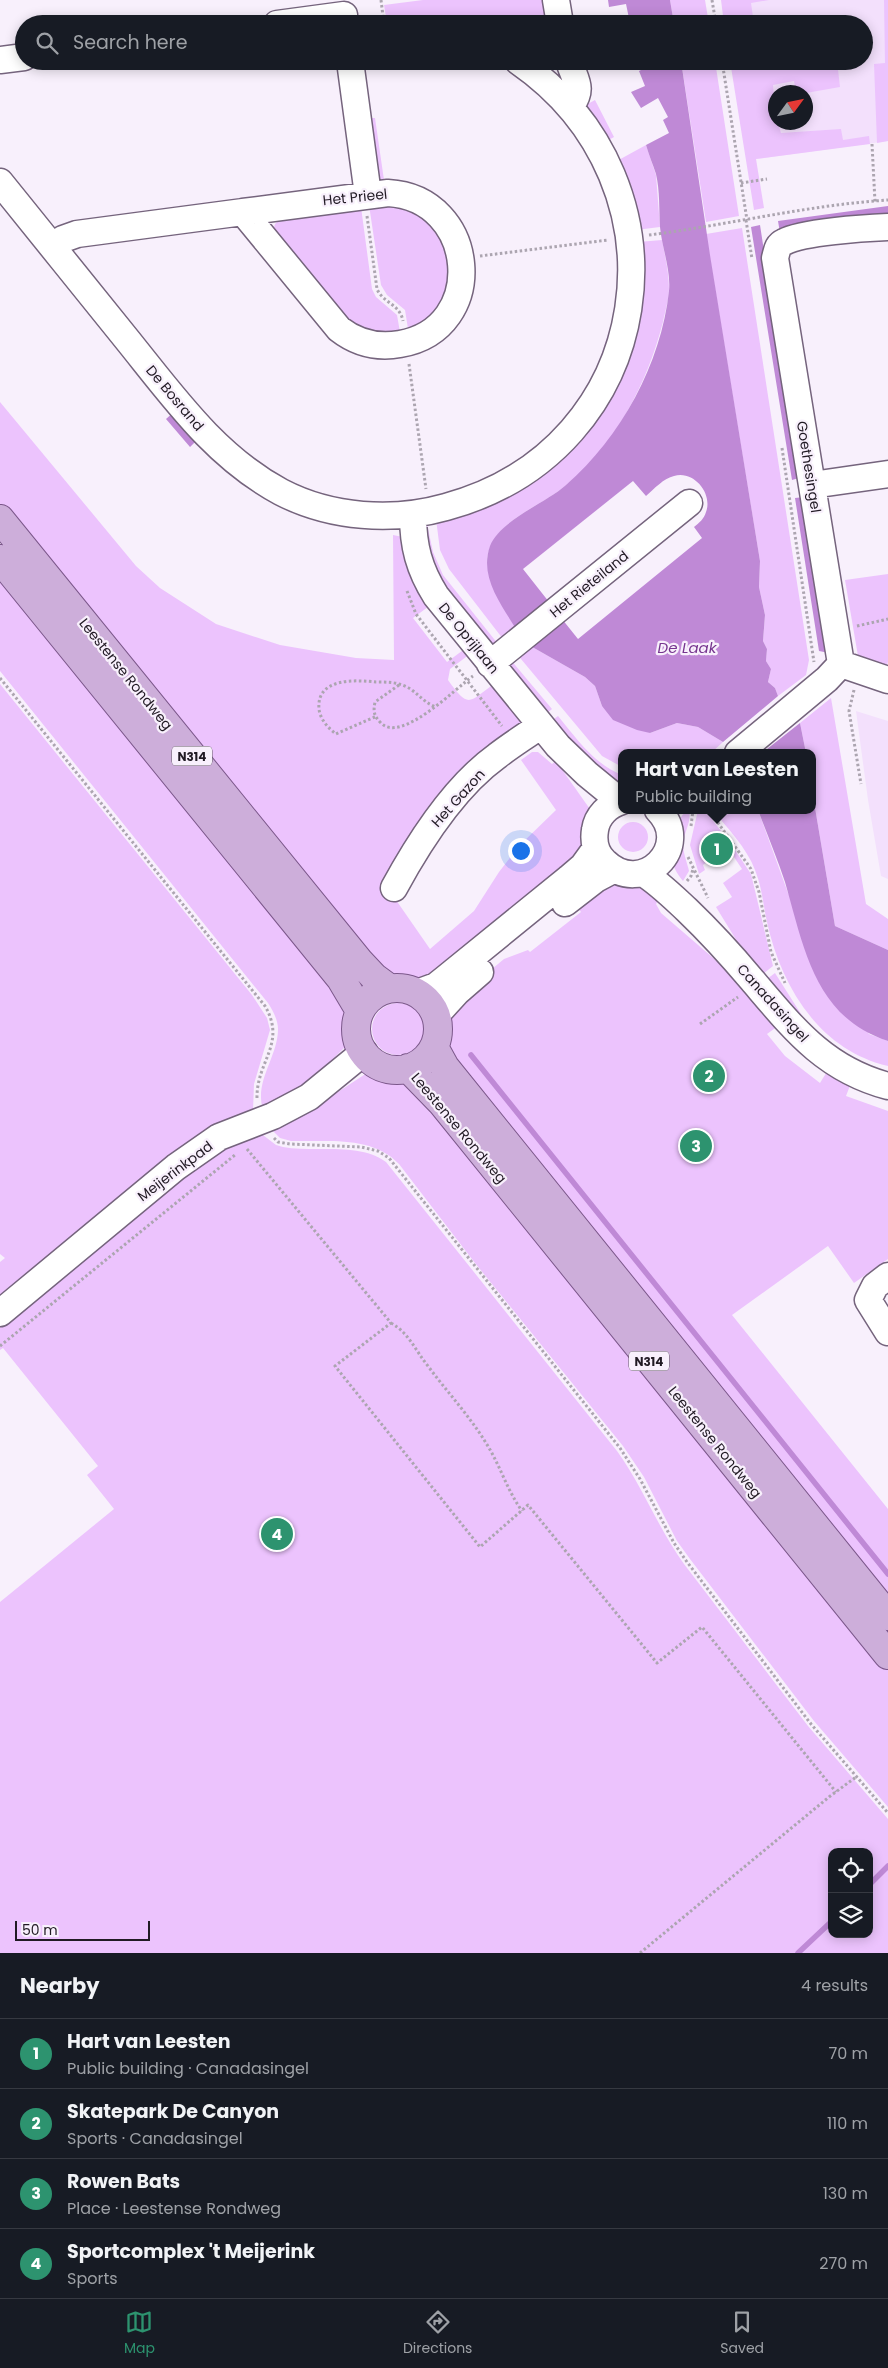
<!DOCTYPE html>
<html lang="en">
<head>
<meta charset="utf-8">
<style>
	:root { --surface:#171b24; --page:#20242c; --text:#f1f3f6; --muted:#9ea1a6; --line:#363941; --accent:#2d936f }
	body { margin:0; font-family:Poppins,sans-serif; background:var(--page); color:var(--text) }
	.controls { position:absolute; right:15px; bottom:15px; display:grid; overflow:hidden; border-radius:10px; box-shadow:0 2px 12px #0003 }
	.controls button { width:45px; height:45px; display:grid; place-items:center; padding:0; border:0; border-bottom:1px solid var(--line); background:var(--surface); color:var(--text); font:25px sans-serif }
	.compass { position:absolute; left:768px; top:85px; width:45px; height:45px; border-radius:50%; background:var(--surface); box-shadow:0 2px 12px #0003; rotate:57deg }
	.scale { position:absolute; left:15px; bottom:12px; width:135px; box-sizing:border-box; padding-left:5px; border:2px solid #211a24; border-top:0; font-size:14px; line-height:18px; white-space:nowrap; color:#211a24; -webkit-text-stroke:4px #f8f0fc; paint-order:stroke }
	.you { position:absolute; left:520px; top:850px; width:18px; height:18px; margin:-12px; border:4px solid #fff; border-radius:50%; background:#1a73e8; box-shadow:0 0 0 8px #1a73e833 }
	.badge { display:grid; place-items:center; width:32px; height:32px; border-radius:50%; background:var(--accent); color:#fff; font-size:16px; font-weight:700 }
	.pin { position:absolute; translate:-50% -50%; border:2px solid #fff; box-shadow:0 1px 5px #0006 }
	.popup { position:absolute; left:618px; top:749px; width:198px; height:65px; box-sizing:border-box; display:grid; place-content:center; border-radius:10px; background:var(--surface); filter:drop-shadow(0 1px 4px #0005); font-size:16px; white-space:nowrap; color:var(--muted) }
	.popup b { font-size:19px; color:var(--text) }
	.popup::after { content:''; position:absolute; left:50%; top:100%; margin-left:-10px; border:10px solid transparent; border-top-color:var(--surface) }
	.list { margin:0; padding:0; list-style:none }
	h2 { display:flex; justify-content:space-between; align-items:center; height:65px; margin:0; padding:0 20px; font-size:21px }
	h2 small { font-size:16px; font-weight:400; color:var(--muted) }
	.list li { display:grid; grid-template-columns:32px 1fr auto; gap:15px; align-items:center; box-sizing:border-box; height:70px; padding:0 20px; border-top:1px solid var(--line) }
	.list b { display:block; font-size:19px; white-space:nowrap }
	.list p { margin:0; font-size:16px; white-space:nowrap; color:var(--muted) }
	.list em { font-size:16px; font-style:normal; color:var(--muted) }
	.icon { flex:none; width:28px; height:28px; fill:none; stroke:currentColor; stroke-width:2; stroke-linecap:round; stroke-linejoin:round }
	.map { position:relative; flex:none; width:888px; height:1953px; overflow:hidden }
	.search { position:absolute; background:var(--surface); box-shadow:0 2px 12px #0003; left:15px; right:15px; top:15px; height:55px; display:flex; align-items:center; gap:12px; box-sizing:border-box; padding:0 18px; border-radius:28px; color:var(--muted); font-size:19px }
	.sheet { height:345px; background:var(--surface) }
	nav { display:flex; justify-content:space-around; align-items:center; box-sizing:border-box; height:70px; border-top:1px solid var(--line); background:var(--surface); font-size:14px; color:var(--muted) }
	nav a { display:grid; justify-items:center; gap:2px }
	nav .on { color:var(--accent) }
	.map>svg:first-child { display:block }
	.built { fill:#f3e0fc; fill-rule:evenodd }
	.green { fill:#ecc3fd; fill-rule:evenodd }
	.water { fill:#bf89d6 }
	.lines { fill:none; stroke-linecap:round; stroke-linejoin:round }
	.stream { stroke:#bf89d6; stroke-width:5.5 }
	.minor-casing { stroke:#75647d; stroke-width:29 }
	.major-casing { stroke:#7b578a; stroke-width:30 }
	.path { stroke:#aca5b0; stroke-width:3; stroke-dasharray:2.5 2.5; stroke-linecap:butt }
	.minor { stroke:#fff; stroke-width:26 }
	.major { stroke:#cdaeda; stroke-width:28 }
	.labels { text-anchor:middle; dominant-baseline:central; stroke-width:4.5; stroke-linejoin:round; paint-order:stroke }
	.shield { fill:#f8f0fc; stroke:#625a65; stroke-width:1 }
	.shield-label { font-size:12px; font-weight:bold; fill:#211a24 }
	.street-label { font-size:14px; fill:#211a24; stroke:#f8f0fc }
	.water-label { font-size:15px; font-style:italic; fill:#76358f; stroke:#f8f0fc }
</style>
</head>
<body>
<div class="map">
<svg width="888" height="1953" viewBox="0 0 888 1953">
	<rect width="100%" height="100%" fill="#f8f0fc"/>
	<path class="built" d="M731,0H888V141L756,159L740,61H864V24H734ZM776,92H806V122H776Z
		M856,711L888,721V879L881,876L868,800Z"/>
	<path class="green" d="M423,0H547L551,24H444L415,19L386,17L384,5Z
		M670,0H705L709,24H674Z
		M721,0H769L751,3L754,24H724Z
		M884,0H888V141L877,143L874,64L885,63Z
		M681,61H715L739,216L706,222Z
		M730,61H837L840,87L806,93L796,92L794,81L773,85L776,122L778,123L781,133L841,129L843,140L869,136L870,144L756,159L764,208L754,210Z
		M595,100L614,137L605,142L584,106Z
		M371,118H375L385,187L378,185Z
		M646,145L656,175L660,227L636,230L615,162Z
		M381,203L417,211L445,240L451,278L440,306L409,335L405,310L387,295L381,285L369,205Z
		M361,207L372,289L376,297L397,315L401,338L393,340L350,323L273,231L275,224L280,219Z
		M742,228L809,660L806,675L778,696L775,688L768,682L771,669L766,661L767,649L763,641L765,615L759,587L760,561L706,234Z
		M662,240C665,256 669,272 669,289C669,299 665,312 663,322C647,384 615,446 565,486C539,508 492,521 487,559C486,568 511,617 516,629L503,639L449,569L440,550L436,519L574,439L638,242Z
		M0,402L136,566L160,588L216,624L280,645L356,658L394,660L393,535L403,537L432,604L413,618L447,662L466,648L470,654L450,669L448,680C469,709 468,703 495,683L525,723L507,739L396,900L430,949L474,911L499,872L519,846L556,810L521,760L532,752H538L552,764L556,761L592,812L587,849L420,982L382,973L0,508Z
		M427,524L433,552L443,575L498,644L484,642L432,577L424,531Z
		M0,566L350,1007V1034L346,1046L313,1079L263,1110C254,1081 278,1057 278,1029C278,1020 273,1011 268,1003L0,671Z
		M888,574V662L885,670L859,662L845,580Z
		M527,644L585,677L595,686L602,706L650,733L677,723L698,727L723,742L711,753H622V767L602,756L516,653Z
		M510,659L552,709L545,715L511,673Z
		M0,684L252,995L267,1018L270,1030L254,1084L253,1111L0,1299V1262L5,1258L0,1254Z
		M831,698L866,904L888,919V950L835,926L812,790V753H806L800,723Z
		M558,716C577,739 594,764 622,775V792L551,721Z
		M689,810C692,821 684,832 683,843C683,853 687,862 689,871L683,881C679,876 674,869 673,863C672,849 674,816 689,810Z
		M698,810H705L731,844L751,874L773,966L759,977L716,907L732,897L723,883L742,869L718,833L699,846L708,861L703,865L705,870L699,874L690,845Z
		M713,810H758L788,893L869,1034L888,1041V1066C819,1050 781,986 767,922C763,904 762,887 755,870C747,848 727,828 713,810Z
		M618 837a15 15 0 1 1 30 0a15 15 0 1 1-30 0Z
		M626,879L661,895L656,904L661,913L741,982L778,1026L767,1034L785,1056L820,1083L828,1070L851,1083L846,1096L888,1111V1259L854,1283L828,1246L732,1315L888,1509V1606L444,1049L448,1017L468,989L504,959L528,950L530,952L581,912L574,903L604,881Z
		M775,973L808,1025L844,1062L763,982Z
		M372 1029a26 26 0 1 1 52 0a26 26 0 1 1-52 0Z
		M367,1073H379L407,1079L888,1663V1807L814,1721L690,1559L677,1541L644,1477L623,1446L475,1263L399,1164C372,1135 327,1142 291,1141L280,1138L271,1129L321,1103Z
		M259,1132L276,1145L283,1147C316,1153 358,1142 386,1162L617,1451C643,1487 658,1528 684,1564L808,1726L888,1819V1953H0V1602L114,1509L87,1475L98,1466L3,1348L0,1350V1324L205,1156ZM832,1852H869V1934H832Z"/>
	<path class="water" d="M608,0H670L674,24H627L630,23L626,4L609,7Z
		M642,61H681L710,255L760,561L759,587L765,615L763,641L767,649L766,661L771,669L768,682L775,688L778,696L723,742L698,727L677,723L650,733L637,730L613,720L602,706L595,686L585,677L527,644L562,619L578,639L702,538L694,527C699,523 704,519 706,512C713,494 694,470 674,476C664,478 654,489 646,496L633,481L523,569L549,602L516,629C501,604 479,577 490,546C500,520 546,503 566,485C621,437 661,364 669,291C671,270 662,248 660,227C659,210 660,191 656,174C653,165 649,155 646,145L669,133L663,120L668,117L658,98L641,108L631,92L645,86L639,71L645,68Z
		M888,206V219L780,233L778,221Z
		M760,225L799,478L792,480L751,227Z
		M175,411L199,438L190,447L166,419Z
		M804,497L829,653L819,651L795,498Z
		M800,723L806,753H762Z
		M812,790L835,926L888,950V1041C814,1017 804,947 785,882C777,858 767,834 758,810H812Z"/>
	<g class="lines">
		<path class="stream" d="M471,1055L888,1574
			M869,1885L888,1866
			M798,1953L832,1921"/>
		<defs>
			<path id="minor" d="M556,0L560,24
				M277,24L344,15
				M0,60L24,57
				M350,61L368,195
				M569,61C575,81 584,87 571,106
				M0,182C42,234 83,285 125,337C172,395 214,456 281,492C331,518 393,522 446,507C658,450 696,184 518,61
				M388,193C478,198 489,329 400,344C378,348 357,343 339,329L243,212Z
				M52,246L63,239L77,234L243,212
				M812,485L888,474
				M413,515C413,546 419,569 436,596L558,746L587,774L620,801
				M490,664L689,503
				M841,664L775,258C777,251 777,245 784,242C802,232 865,228 888,227
				M841,664L888,680
				M738,753L827,679L841,664
				M622,801C608,805 597,816 595,830C593,842 596,854 605,862C642,898 694,846 658,810
				M643,873C659,883 673,897 687,910C710,932 731,955 752,980C793,1028 824,1069 888,1086
				M394,888C419,842 454,787 497,756C511,745 526,736 541,725
				M565,903L596,879L613,870
				M417,993L436,986L446,978L569,878L583,866L596,848
				M436,1015L457,992L480,972
				M888,1276L875,1286L868,1300L888,1332
				M0,1313L176,1167L219,1137L273,1116L309,1097L364,1052"/>
			<path id="major" d="M0,519L359,961L374,977L389,988
				M0,559L341,979L360,1011
				M356 1029a41 41 0 1 1 82 0a41 41 0 1 1-82 0Z
				M434,1047L445,1067L888,1616
				M408,1068L442,1103L888,1655"/>
		</defs>
		<use href="#minor" class="minor-casing"/>
		<use href="#major" class="major-casing"/>
		<path class="path" d="M381,0L384,24
			M712,0L716,24
			M722,61L747,220
			M872,144L875,202
			M741,183L767,179
			M367,216L377,289C383,303 400,304 403,321
			M746,220L752,259
			M649,235C728,225 808,205 888,200
			M480,256L608,240
			M409,364L426,489
			M782,448L814,662
			M407,591L416,614L502,726
			M857,626L888,619
			M0,678L265,1006C287,1044 256,1061 257,1099
			M399,685L375,702C373,712 374,716 381,723C401,744 456,688 473,676
			M854,690L849,711L861,784
			M375,717L336,734C328,728 320,719 319,709C316,677 357,680 376,682C387,682 397,682 407,687C417,692 424,703 436,707
			M709,810L751,869L759,892L771,952L785,983
			M691,826L693,810
			M688,857L708,898
			M687,881L691,876L693,869
			M700,1024L738,997
			M274,1138L278,1142L290,1144L361,1147L378,1151L389,1158L620,1448L640,1479L674,1543L687,1562L811,1724L888,1813
			M247,1149L391,1323L335,1366L480,1547L528,1505L657,1663L702,1627L836,1792
			M391,1323C409,1333 415,1350 428,1366C447,1392 469,1415 486,1443C500,1465 507,1490 522,1511
			M0,1346L235,1155
			M640,1953L829,1797L856,1777"/>
		<use href="#minor" class="minor"/>
		<use href="#major" class="major"/>
	</g>
	<g class="labels">
		<g class="shield">
			<rect x="172" y="746.5" width="40" height="19" rx="4"/>
			<rect x="629" y="1351.5" width="40" height="19" rx="4"/>
		</g>
		<g class="shield-label">
			<text x="192" y="756">N314</text>
			<text x="649" y="1361">N314</text>
		</g>
		<g class="street-label">
			<text transform="translate(355 197) rotate(-6)">Het Prieel</text>
			<text transform="translate(175 398) rotate(50)">De Bosrand</text>
			<text transform="translate(809 467) rotate(81)">Goethesingel</text>
			<text transform="translate(589 584) rotate(-39)">Het Rieteiland</text>
			<text transform="translate(469 638) rotate(51)">De Oprijlaan</text>
			<text transform="translate(126 674) rotate(51)">Leestense Rondweg</text>
			<text transform="translate(458 798) rotate(-48)">Het Gazon</text>
			<text transform="translate(773 1003) rotate(48)">Canadasingel</text>
			<text transform="translate(459 1128) rotate(50)">Leestense Rondweg</text>
			<text transform="translate(175 1171) rotate(-37)">Meijerinkpad</text>
			<text transform="translate(715 1442) rotate(51)">Leestense Rondweg</text>
		</g>
		<g class="water-label">
			<text x="687" y="647">De Laak</text>
		</g>
	</g>
</svg>
<div class="controls">
<button><svg class="icon" aria-label="locate" viewBox="0 0 24 24"><circle cx="12" cy="12" r="6"/><path d="M12 2v4M12 18v4M2 12h4M18 12h4"/></svg></button>
<button><svg class="icon" aria-label="layers" viewBox="0 0 24 24"><path d="M12 4l9 5-9 5-9-5zM3 14l9 5 9-5"/></svg></button>
</div>
<svg class="compass" viewBox="-18 -18 36 36"><path d="M0-13l5 13h-10z" fill="#e53935"/><path d="M0 13l5-13h-10z" fill="#9ea1a6"/></svg>
<div class="scale">50 m</div>
<div class="you"></div>
<div class="pin badge" style="left:717px;top:849px">1</div>
<div class="popup"><b>Hart van Leesten</b>Public building</div>
<div class="pin badge" style="left:709px;top:1076px">2</div>
<div class="pin badge" style="left:696px;top:1146px">3</div>
<div class="pin badge" style="left:277px;top:1534px">4</div>
<div class="search"><svg class="icon" aria-label="search" viewBox="0 0 24 24"><circle cx="10" cy="10" r="6"/><path d="M15 15l6 6"/></svg>Search here</div>
</div>
<section class="sheet">
<h2>Nearby<small>4 results</small></h2>
<ul class="list">
<li><span class="badge">1</span><div><b>Hart van Leesten</b><p>Public building · Canadasingel</p></div><em>70 m</em></li>
<li><span class="badge">2</span><div><b>Skatepark De Canyon</b><p>Sports · Canadasingel</p></div><em>110 m</em></li>
<li><span class="badge">3</span><div><b>Rowen Bats</b><p>Place · Leestense Rondweg</p></div><em>130 m</em></li>
<li><span class="badge">4</span><div><b>Sportcomplex 't Meijerink</b><p>Sports</p></div><em>270 m</em></li>
</ul>
</section>
<nav>
<a class="on"><svg class="icon" aria-label="map" viewBox="0 0 24 24"><path d="M3 6l6-2 6 2 6-2v14l-6 2-6-2-6 2zM9 4v14M15 6v14"/></svg>Map</a>
<a><svg class="icon" aria-label="directions" viewBox="0 0 24 24"><path d="M12 3l9 9-9 9-9-9zM9 14v-3h6M13 9l2 2-2 2"/></svg>Directions</a>
<a><svg class="icon" aria-label="saved" viewBox="0 0 24 24"><path d="M7 4h10v16l-5-4-5 4z"/></svg>Saved</a>
</nav>
</body>
</html>
